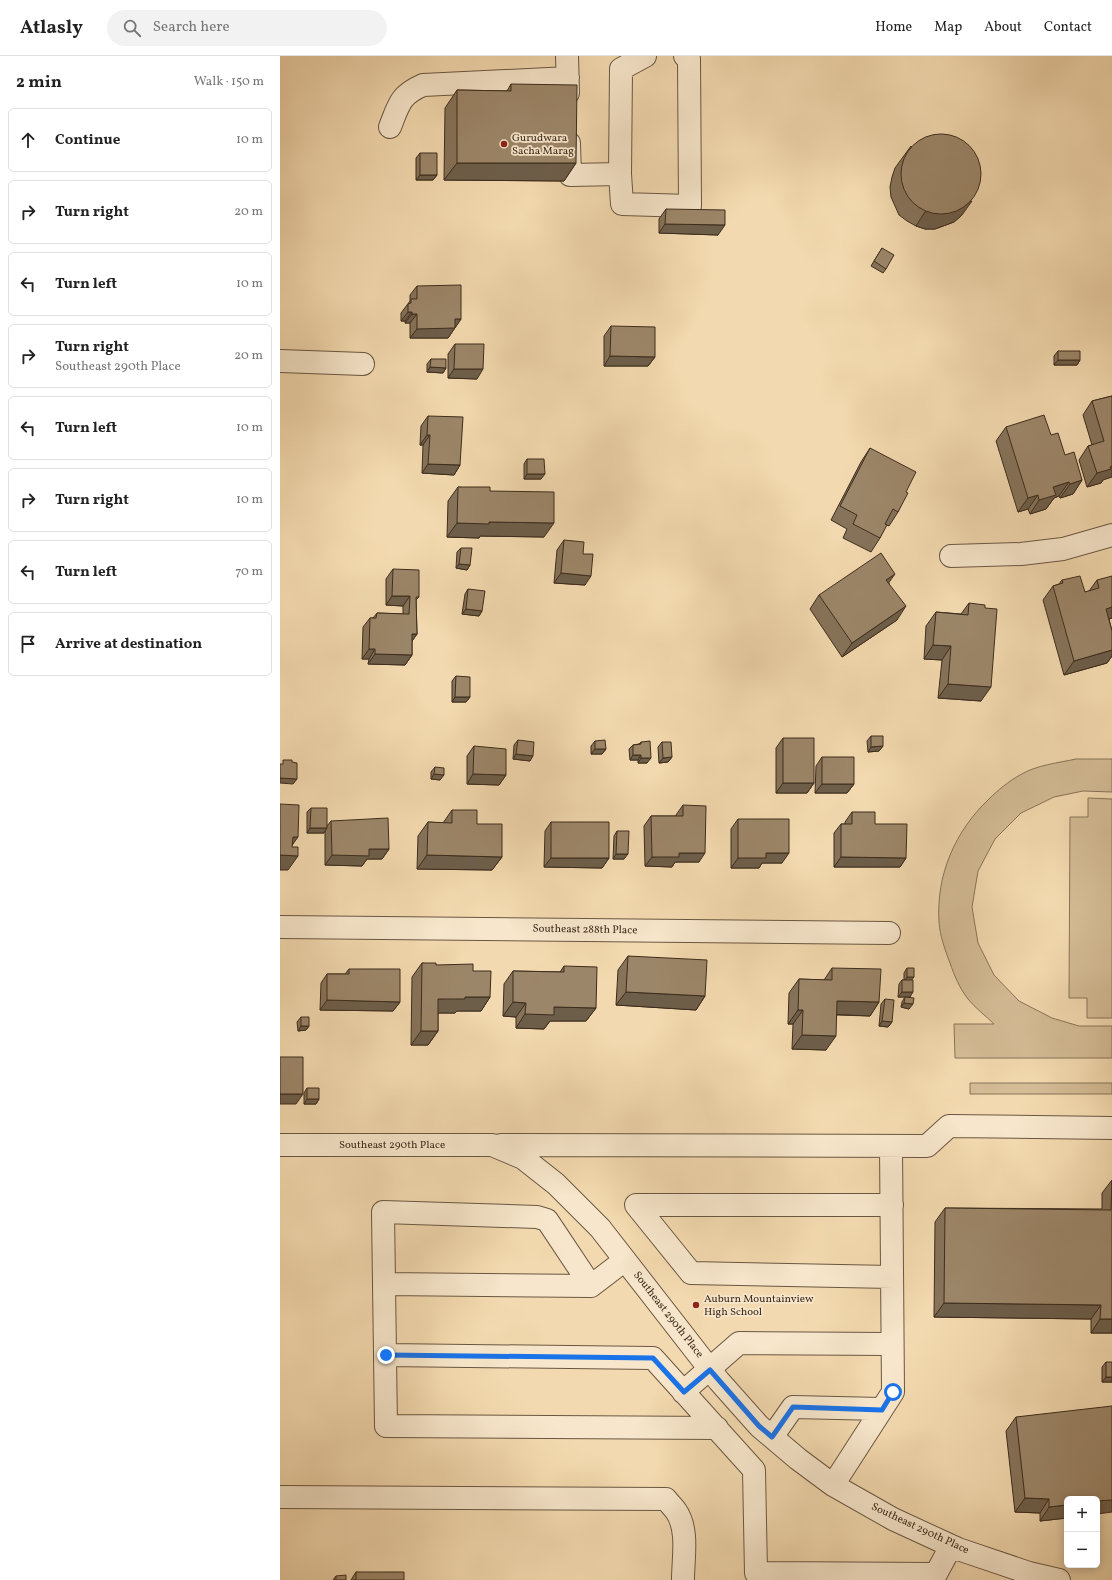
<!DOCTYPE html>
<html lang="en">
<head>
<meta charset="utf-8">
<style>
	:root { --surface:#fff; --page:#f2f2f2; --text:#222; --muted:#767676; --line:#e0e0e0 }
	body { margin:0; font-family:Vollkorn,serif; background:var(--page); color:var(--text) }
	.controls { position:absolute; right:12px; bottom:12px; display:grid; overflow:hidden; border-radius:6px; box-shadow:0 2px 10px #0003 }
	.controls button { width:36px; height:36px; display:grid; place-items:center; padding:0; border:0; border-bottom:1px solid var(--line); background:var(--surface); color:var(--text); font:20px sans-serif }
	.stop { position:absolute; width:12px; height:12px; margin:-9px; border:3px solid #1a73e8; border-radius:50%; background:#fff }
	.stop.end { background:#1a73e8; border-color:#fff; box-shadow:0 1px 4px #0008 }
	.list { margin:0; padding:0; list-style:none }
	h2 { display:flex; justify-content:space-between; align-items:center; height:52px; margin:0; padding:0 16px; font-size:17px }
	h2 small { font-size:13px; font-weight:400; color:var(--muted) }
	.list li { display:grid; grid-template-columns:26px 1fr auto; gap:12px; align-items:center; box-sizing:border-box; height:64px; margin:0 8px 8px; padding:0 8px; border:1px solid var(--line); border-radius:6px }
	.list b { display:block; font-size:15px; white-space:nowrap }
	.list p { margin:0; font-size:13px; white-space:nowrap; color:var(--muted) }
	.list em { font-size:13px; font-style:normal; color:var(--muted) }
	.icon { flex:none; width:22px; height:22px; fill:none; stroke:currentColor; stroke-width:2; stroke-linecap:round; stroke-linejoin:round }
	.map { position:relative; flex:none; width:832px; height:1524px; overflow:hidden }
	header { display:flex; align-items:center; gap:24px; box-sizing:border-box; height:56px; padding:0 20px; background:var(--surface); border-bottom:1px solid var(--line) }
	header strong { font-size:19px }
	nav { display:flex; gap:22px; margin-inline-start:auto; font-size:14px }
	.search { width:280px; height:36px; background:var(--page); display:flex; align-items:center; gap:10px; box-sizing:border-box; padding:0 14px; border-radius:22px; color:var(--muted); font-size:15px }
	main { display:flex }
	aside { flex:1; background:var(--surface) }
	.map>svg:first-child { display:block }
	.green { fill:#d4bc96; stroke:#88745a }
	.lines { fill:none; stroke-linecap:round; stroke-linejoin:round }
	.minor-casing { stroke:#6a5742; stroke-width:24 }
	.minor { stroke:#f7e6cb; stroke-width:22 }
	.wall { fill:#86735a; stroke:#3d2c1d }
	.shaded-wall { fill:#6d5e4a; stroke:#3d2c1d }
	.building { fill:#9c8669; stroke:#3d2c1d }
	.route { stroke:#1a73e8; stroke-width:5 }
	.poi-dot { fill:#8f2418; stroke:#f7e6cb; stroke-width:1.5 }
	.labels { text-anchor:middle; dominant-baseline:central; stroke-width:3.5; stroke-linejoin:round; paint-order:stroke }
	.poi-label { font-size:11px; fill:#3d2c1d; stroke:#f7e6cb; text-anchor:start }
	.street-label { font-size:11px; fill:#3d2c1d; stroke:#f7e6cb }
</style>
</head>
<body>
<header>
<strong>Atlasly</strong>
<div class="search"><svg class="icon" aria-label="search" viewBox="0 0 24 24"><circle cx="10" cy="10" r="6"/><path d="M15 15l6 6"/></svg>Search here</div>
<nav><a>Home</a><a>Map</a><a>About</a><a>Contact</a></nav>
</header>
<main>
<aside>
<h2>2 min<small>Walk · 150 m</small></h2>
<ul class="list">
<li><svg class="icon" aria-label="ahead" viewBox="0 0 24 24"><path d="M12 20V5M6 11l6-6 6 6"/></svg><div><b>Continue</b></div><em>10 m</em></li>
<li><svg class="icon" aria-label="right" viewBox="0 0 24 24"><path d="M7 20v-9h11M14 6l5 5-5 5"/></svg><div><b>Turn right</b></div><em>20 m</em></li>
<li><svg class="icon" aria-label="left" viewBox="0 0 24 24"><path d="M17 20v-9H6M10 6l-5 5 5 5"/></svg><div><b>Turn left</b></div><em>10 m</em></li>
<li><svg class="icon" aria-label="right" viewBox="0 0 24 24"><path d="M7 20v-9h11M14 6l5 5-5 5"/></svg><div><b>Turn right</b><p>Southeast 290th Place</p></div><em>20 m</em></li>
<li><svg class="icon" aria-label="left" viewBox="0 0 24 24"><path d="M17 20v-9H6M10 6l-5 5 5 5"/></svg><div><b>Turn left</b></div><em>10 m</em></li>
<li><svg class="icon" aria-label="right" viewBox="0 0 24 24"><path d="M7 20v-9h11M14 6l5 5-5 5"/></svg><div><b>Turn right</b></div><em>10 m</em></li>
<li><svg class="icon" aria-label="left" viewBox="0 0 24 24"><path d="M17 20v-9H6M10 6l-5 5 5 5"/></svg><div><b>Turn left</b></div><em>70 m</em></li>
<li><svg class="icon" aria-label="arrive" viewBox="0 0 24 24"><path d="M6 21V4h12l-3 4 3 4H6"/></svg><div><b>Arrive at destination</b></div></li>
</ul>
</aside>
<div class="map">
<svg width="832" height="1524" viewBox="0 0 832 1524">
	<rect width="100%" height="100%" fill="#f3d9af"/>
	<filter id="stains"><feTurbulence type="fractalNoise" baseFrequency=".005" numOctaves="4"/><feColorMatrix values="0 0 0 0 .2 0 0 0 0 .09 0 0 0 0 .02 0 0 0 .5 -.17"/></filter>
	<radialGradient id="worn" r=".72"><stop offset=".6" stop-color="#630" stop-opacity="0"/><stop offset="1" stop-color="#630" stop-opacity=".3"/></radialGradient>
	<path class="green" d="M796,703H832V736L803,735L774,741L741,757L715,783L698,815L692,851L698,887L714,919L739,945L772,962L799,970H832V1002H675L674,968H714C706,960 695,952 688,943C680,933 674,919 670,907C665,894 660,880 659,866C656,819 675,775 709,743C718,734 729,725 740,719C756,709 778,707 796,703Z
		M808,742L832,743V962H807V942H789L790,761H808Z
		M690,1027H832V1038H690Z"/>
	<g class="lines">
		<defs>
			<path id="minor" d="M287,0L288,37
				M365,0L341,13L340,118L342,148L410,150L409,3L405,0
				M110,71C119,48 120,39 143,29L288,22
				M289,87L290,119L340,118
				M0,305L83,308
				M671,500L741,498L783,493L832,479
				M0,871L609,877
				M0,1089H212L243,1102L276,1128L320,1172L439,1325L479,1370L518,1403L553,1429L613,1463L678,1493L749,1517L779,1524
				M221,1089L647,1090L669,1070L832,1072
				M612,1149H356L411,1217L612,1221
				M104,1228L311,1230L345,1204
				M311,1230L267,1164L257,1161L103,1156L106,1370L437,1372
				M106,1299L373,1302L474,1414L476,1517L656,1518L671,1490
				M403,1336L459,1287L612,1288
				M492,1381L513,1351L601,1353
				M553,1429L613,1336L611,1090
				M0,1441L386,1443C389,1447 393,1451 396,1455C409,1474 403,1502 403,1524"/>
		</defs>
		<use href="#minor" class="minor-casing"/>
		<use href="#minor" class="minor"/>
	</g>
	<path class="wall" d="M231,28L296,107L284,125L164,124L165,52L177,34L227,35Z
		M631,90L682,159L674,166L655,173H645L636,170L627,165L619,159L611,141L610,131L612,121L615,112Z
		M140,97L157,119L153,124H136V102Z
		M386,153L438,179L379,177V163Z
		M602,192L606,213L603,217L591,210Z
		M137,230L181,263L168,282H130V267H125V265H121V257L130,245V239Z
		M331,270L375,301L368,310H324V280Z
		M175,288L197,323L168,322V298Z
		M778,295L800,304L797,309H774V300Z
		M151,303L166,312L163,317L147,316V308Z
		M832,340L823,424L821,427L807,431L799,404L808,390L812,389L803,359L812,345Z
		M148,360L180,409L174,419L142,417L143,389H140L141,370Z
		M726,371L771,379L802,424L793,438L780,442L779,440L774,442L766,453L750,458L748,453L738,456L716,385Z
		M590,392L626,436L618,456L609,470L605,468L600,482L591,496L563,482L567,473L551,464L581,406Z
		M247,403L261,423H244V408Z
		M178,431L210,435L264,481L200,480L199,482L167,481L168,445Z
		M284,484L303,498L305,529L274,527L277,494Z
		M181,492L190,509L187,514L176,512L177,496Z
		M113,513L139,541L136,544L137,578L132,585V599L125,609L88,608L89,603H82L83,571L90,562H93L97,557L123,558V550L106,549V523Z
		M782,524L805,536L809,535L817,524L832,562L829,563L832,575V600L827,607L784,619L763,544L773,530L779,528Z
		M609,527L617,564L562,601L530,553L539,539Z
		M188,533L202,555L199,560L182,558L185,538Z
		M689,547L701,645L658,642L662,604L644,603L646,570L656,556L681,558Z
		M176,620L190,641L186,646H172V625Z
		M591,680L603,690L599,695L588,696L587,685Z
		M503,682L534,727L527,737H496V692Z
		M238,684L250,705L233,703L234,689Z
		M315,685L326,693L322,698H311V690Z
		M361,686L367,707H358V704H350L349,693L353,689L359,688Z
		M382,686L392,701L388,706L379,707L378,691Z
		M194,690L226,719L219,729L187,728V700Z
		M542,701L574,728L567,737H535L536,710Z
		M155,711L160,724L151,723V716Z
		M403,749L419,806H395L392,811L365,810L364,770L371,760H396V759Z
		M31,752L47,770L51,765L109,793L102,803H87L82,810L45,809V775L44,777H27V756Z
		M172,754L197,768L222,801L212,814L137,813L138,780L148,766L163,767Z
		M572,756L595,768L626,802L620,811H554V777L561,768H565V766Z
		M458,763L502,807H482L479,812H451V773Z
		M271,766L329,802L322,812L264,811L265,775Z
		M337,775L344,803H333L334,780Z
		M348,900L425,940L416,954L336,949L338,914Z
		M142,907L193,915L210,941L201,955H177L175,957H158V975L148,989H131L132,921Z
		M284,910L316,952L306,965H270L264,973L236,972V961L223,960L224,928L233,915L280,916Z
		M552,912L599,946L590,960L557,959L546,994L512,993L513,968H508L509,937L519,923L544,924Z
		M627,912L632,924L630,941H618L619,928L622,924H624V917Z
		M69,913L120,946L113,955L40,954L41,927L47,918H65Z
		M625,941L629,953L621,951L622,946Z
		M605,943L612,966L608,971L599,970L601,948Z
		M21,961L29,970L26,974L18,975L17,966Z
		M27,1032L39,1043L36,1048H24V1037Z
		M832,1124V1277H811V1263L654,1261L655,1166L665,1152L822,1153V1137Z
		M826,1306L832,1326H822V1311Z
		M736,1361L787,1443V1462L760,1465V1457L735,1456L726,1375Z
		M76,1516L124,1524H71Z
		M56,1520L66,1524H53Z"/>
	<path class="shaded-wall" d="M177,107H296L284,125L164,124Z
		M140,119H157L153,124H136Z
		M692,145L682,159L674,166L655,173H645L636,170L645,156Z
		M385,168L445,169L438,179L379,177Z
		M128,256H132L125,265H121Z
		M132,258H137L130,267H125Z
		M175,263H181L168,282H130L137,273Z
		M330,300L375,301L368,310H324Z
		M778,304H800L797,309H774Z
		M150,311L166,312L163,317L147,316Z
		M174,313H203L197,323L168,322Z
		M147,379H150L143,389H140Z
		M148,408L180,409L174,419L142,417Z
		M832,410V421L823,424L821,427L807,431L817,417Z
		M247,418H265L261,423H244Z
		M802,424L793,438L780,442L790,428Z
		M789,426L779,440L774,442L766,453L750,458L759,444L773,431Z
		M758,439L748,453L738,456L748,442Z
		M209,466L274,467L264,481L200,480L199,482L167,481L177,467Z
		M179,508L190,509L187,514L176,512Z
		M281,517L311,520L305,529L274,527Z
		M615,518L605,532L606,524Z
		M112,540H130L123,550L106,549Z
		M626,550L617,564L562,601L572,587Z
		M832,551V562L816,567L826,553Z
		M186,553L202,555L199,560L182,558Z
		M132,578H137L130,588Z
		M653,589L671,590L662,604L644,603Z
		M89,593H95L89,603H82Z
		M832,594V600L827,607L784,619L794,605Z
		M95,598L132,599L125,609L88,608Z
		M668,628L711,631L701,645L658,642Z
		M175,641H190L186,646H172Z
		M603,690L599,695L588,696L591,691Z
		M315,693H326L322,698H311Z
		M236,698L253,700L250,705L233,703Z
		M353,699H361L358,704H350Z
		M392,701L388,706L379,707L383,702Z
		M361,702H371L367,707H358Z
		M154,718L164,719L160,724L151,723Z
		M193,718L226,719L219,729L187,728Z
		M0,722L17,723L13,728L0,727Z
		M503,727H534L527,737H496Z
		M542,728H574L567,737H535Z
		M30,772H47L44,777H27Z
		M13,781H18L8,795Z
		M89,793H109L102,803H87L82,810L45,809L52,799Z
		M399,797H425L419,806H395L392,811L365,810L372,801Z
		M486,797H509L502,807H482L479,812H451L458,802Z
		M336,798H348L344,803H333Z
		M0,799L18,800L8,814H0Z
		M147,799L222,801L212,814L137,813Z
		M561,801L626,802L620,811H554Z
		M271,802H329L322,812L264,811Z
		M627,921H634L630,926H624Z
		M346,936L425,940L416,954L336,949Z
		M622,936H633L630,941H618Z
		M185,941H210L201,955H177L175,957H149L158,943Z
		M47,944L120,946L113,955L40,954Z
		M557,945L599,946L590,960L548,958Z
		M233,946L246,947L236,961L223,960Z
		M624,947L633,948L629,953L621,951Z
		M274,951L316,952L306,965H270L264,973L236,972L245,958Z
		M518,954H523L513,968H508Z
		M602,965L612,966L608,971L599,970Z
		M21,970H29L26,974L18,975Z
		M141,975H158L148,989H131Z
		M522,979L556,980L546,994L512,993Z
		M0,1038H23L16,1048H0Z
		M27,1043H39L36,1048H24Z
		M664,1247L821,1249L811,1263L654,1261Z
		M820,1263H832V1277H811Z
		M826,1321H832V1326H822Z
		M745,1442L769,1443L760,1457L735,1456Z
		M832,1444V1456L817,1458V1445Z
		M787,1449V1462L760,1465L769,1451Z"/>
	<path class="building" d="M231,28L297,29L296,107H177V34L231,35Z
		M621 118a40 40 0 1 1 80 0a40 40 0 1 1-80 0Z
		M140,97H157V119H140Z
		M386,153L445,154V169L385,168Z
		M602,192L614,199L606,213L594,205Z
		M181,229V263H175V272L137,273V258H132V256H128V248L131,247V243H137V230Z
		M331,270L375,271V301L330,300Z
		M175,288H204L203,313H174Z
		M778,295H800V304H778Z
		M151,303H166V312L150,311Z
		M832,340V410L830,411L831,413L817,417L808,390L824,385L812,345Z
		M764,359L771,379L778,377L785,399L794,396L802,424L790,428L789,426L773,431L776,439L759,444L758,439L748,442L726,371Z
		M148,360L183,361L180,409L148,408L150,379H147Z
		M590,392L636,416L626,436L628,437L618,456L613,453L605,468L607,469L600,482L573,468L577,459L560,450Z
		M247,403H264L265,418H247Z
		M178,431H210V435L274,436V467L209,466V468L177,467Z
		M284,484L304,486L303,498H313L311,520L281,517Z
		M181,492H192L190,509L179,508Z
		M601,497L615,518L606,524L626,550L572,587L539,539Z
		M113,513L139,514V541H136L137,578H132V599L95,598V593H89L90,562H96L97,557L129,558L130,540H112Z
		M800,520L805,536L819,532L817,524L832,520V551L826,553L832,575V594L794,605L773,530L783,527L782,524Z
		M188,533L205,535L202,555L186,553Z
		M689,547L705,549V552L717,553L711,631L668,628L671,590L653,589L656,556L688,559Z
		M176,620L190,621V641H175Z
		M591,680H603V690L591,691Z
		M503,682H534V727H503Z
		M238,684L254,686L253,700L236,698Z
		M325,684L326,693H315V685Z
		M370,685L371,702H361V699H353V689L361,688V686Z
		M382,686H391L392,701L383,702Z
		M194,690L226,693V719L193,718Z
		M542,701H574V728H542Z
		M3,704H12V706L17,707V723L0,722V708H3Z
		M155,711L164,712V719L154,718Z
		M0,748L19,749L18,781H13L12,791H18V800L0,799Z
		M403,749L426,750L425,797H399V801H372L371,760H403Z
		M31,752H47V772H30Z
		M172,754H197V768H222V801L147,799L148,766L172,767Z
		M572,756H595V768H627L626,802L561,801V768H572Z
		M108,762L109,793H89V800L52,799L51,765Z
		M458,763H509V797H486V802H458Z
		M271,766H329V802H271Z
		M337,775H349L348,798H336Z
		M348,900L427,904L425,940L346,936Z
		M142,907H156V909L193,908V915H211L210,941H185V943H158V975H141Z
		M284,910L317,911L316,952L274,951V959L245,958L246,947L233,946V915L284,916Z
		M552,912L601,913L599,946L557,945L556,980L522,979L523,954H518L519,923L552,924Z
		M627,912H634V921H627Z
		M69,913H120V946L47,944V918H69Z
		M622,924H633V936H622Z
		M625,941L634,942L633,948L624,947Z
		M605,943L614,944L612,966L602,965Z
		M21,961H29V970H21Z
		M0,1001H23V1038H0Z
		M27,1032H39V1043H27Z
		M832,1124V1263H820L821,1249L664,1247L665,1152L831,1154Z
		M826,1306H832V1321H826Z
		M832,1350V1444L817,1445V1443H787V1449L769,1451V1443L745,1442L736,1361Z
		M76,1516H124V1524H76Z
		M66,1519V1524H56V1520Z"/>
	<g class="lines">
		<path class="route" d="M106,1299L373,1302L404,1336L430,1314L479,1370L492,1381L513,1351L602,1354L613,1336"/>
	</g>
	<g class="poi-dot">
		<circle cx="224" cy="88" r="4"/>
		<circle cx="416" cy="1249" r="4"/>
	</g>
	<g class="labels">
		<g class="poi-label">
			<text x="232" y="82">Gurudwara<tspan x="232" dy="13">Sacha Marag</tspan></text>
			<text x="424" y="1243">Auburn Mountainview<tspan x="424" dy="13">High School</tspan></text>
		</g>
		<g class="street-label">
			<text transform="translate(305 874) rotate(1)">Southeast 288th Place</text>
			<text x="112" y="1089">Southeast 290th Place</text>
			<text transform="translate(388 1259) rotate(52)">Southeast 290th Place</text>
			<text transform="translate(640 1473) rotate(25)">Southeast 290th Place</text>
		</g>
	</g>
	<rect width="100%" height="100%" filter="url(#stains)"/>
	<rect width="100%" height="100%" fill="url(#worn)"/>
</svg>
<div class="controls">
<button>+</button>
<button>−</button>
</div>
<div class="stop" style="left:613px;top:1336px"></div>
<div class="stop end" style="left:106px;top:1299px"></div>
</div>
</main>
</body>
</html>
